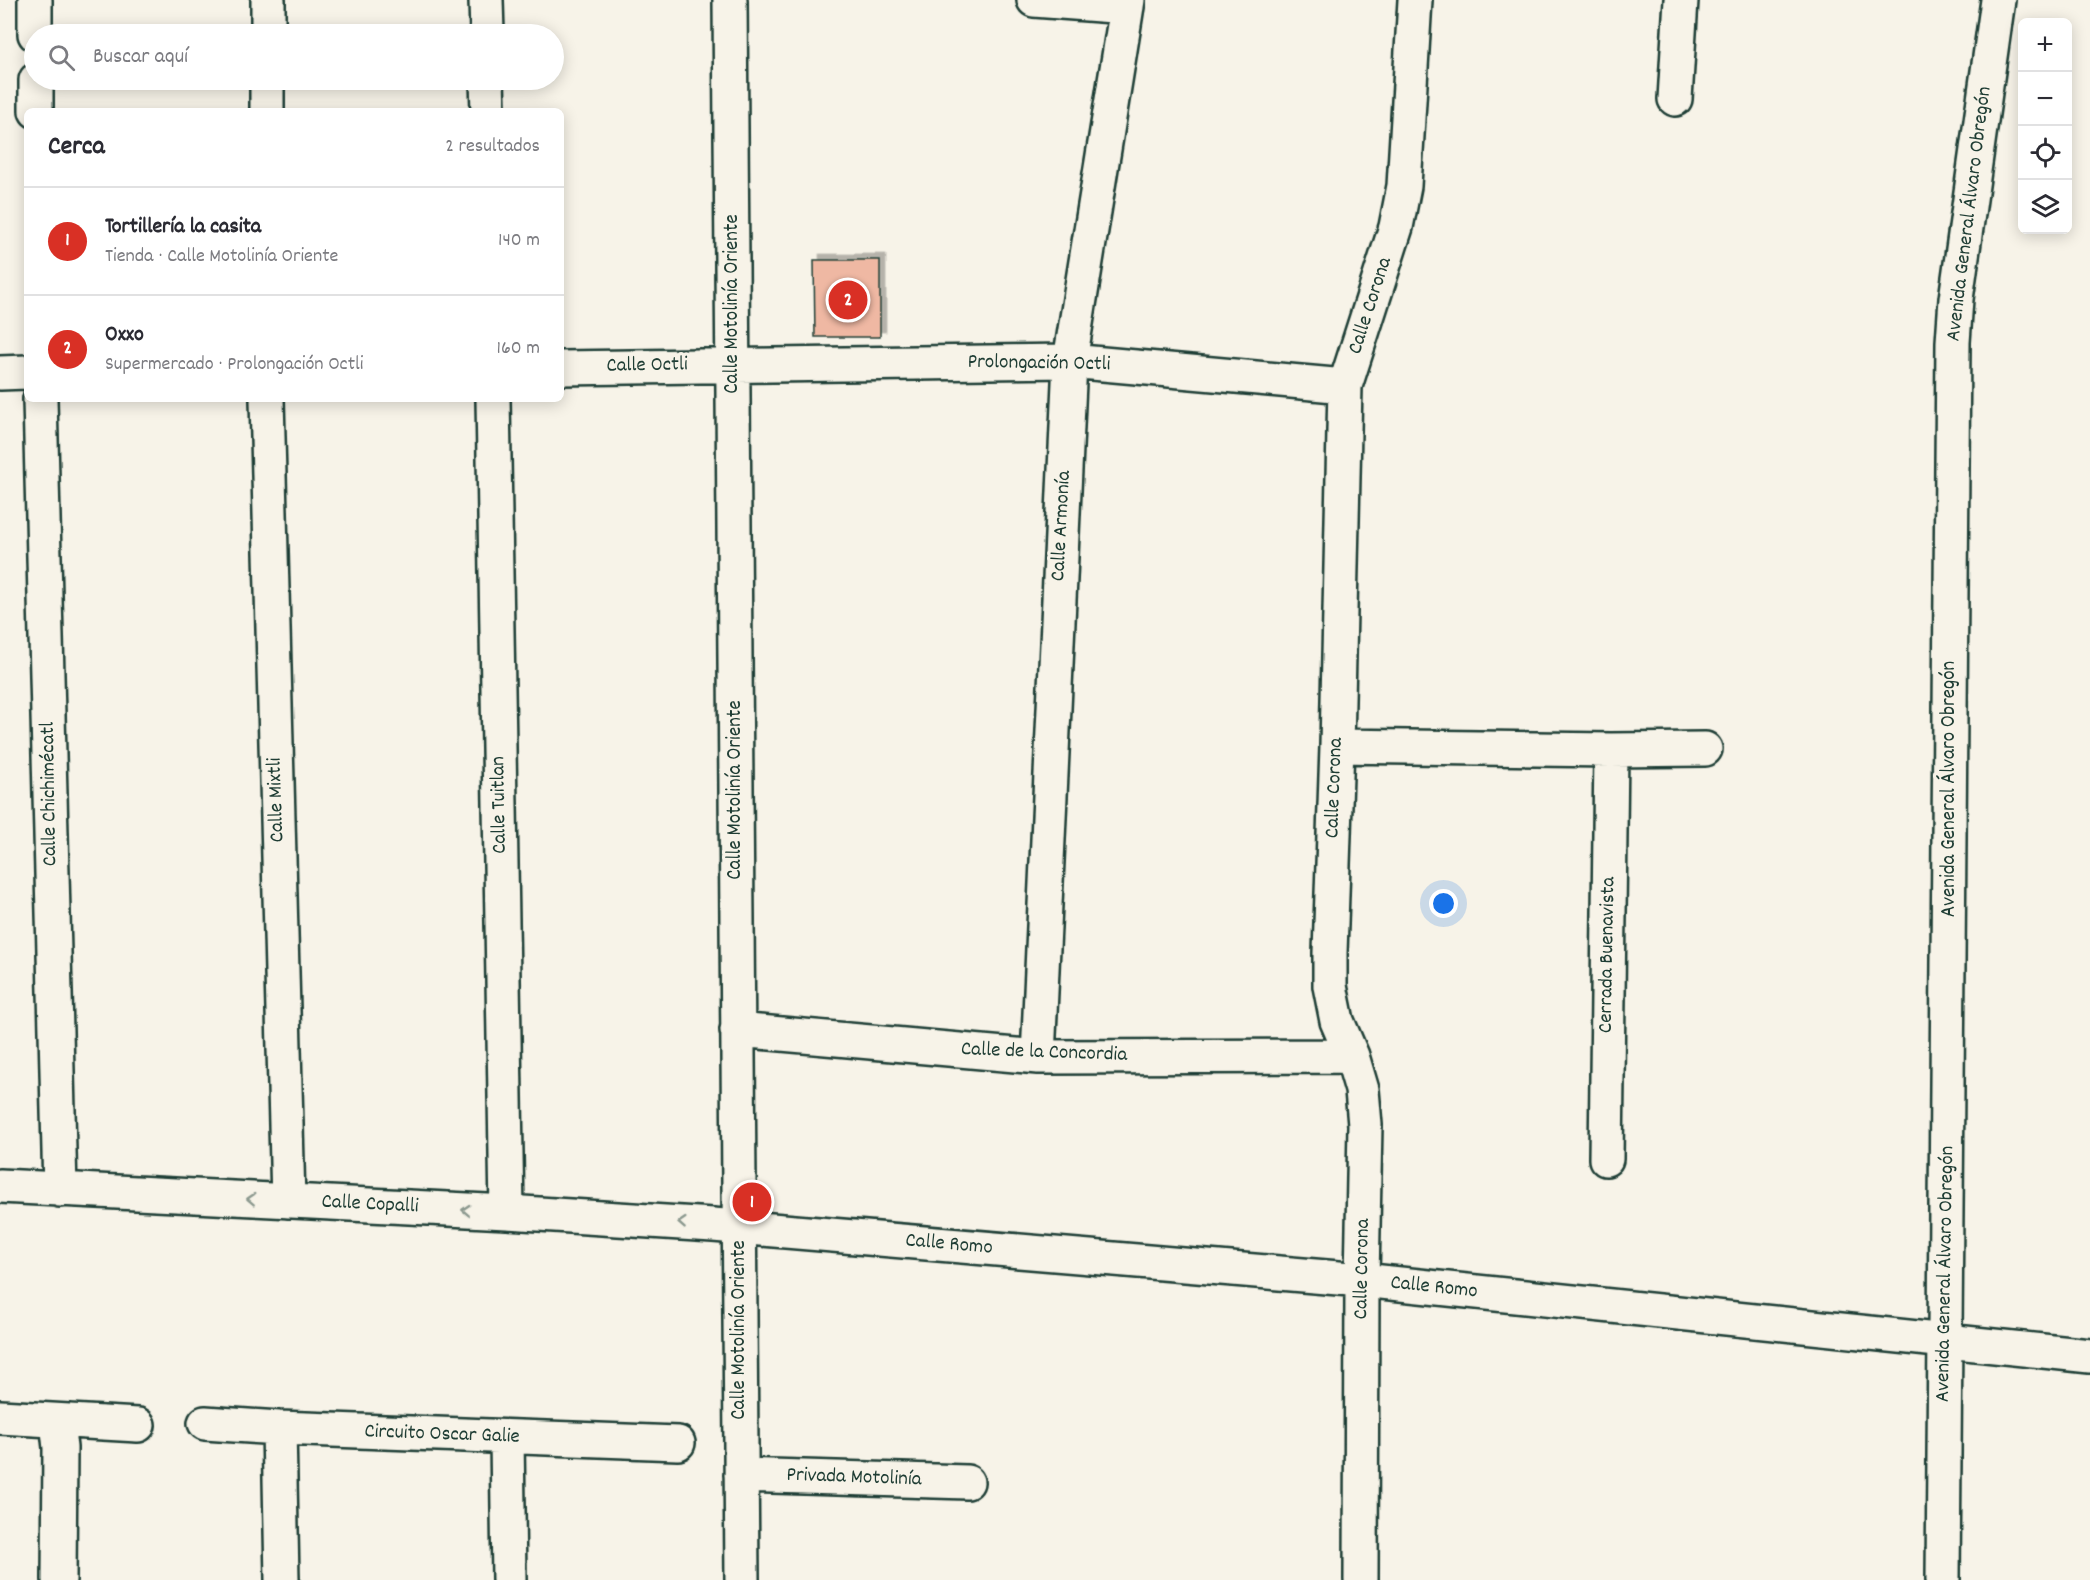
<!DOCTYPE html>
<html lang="es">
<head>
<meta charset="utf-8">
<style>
	:root { --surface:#fff; --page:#f7f7f7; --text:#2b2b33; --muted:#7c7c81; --line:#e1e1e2; --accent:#d93025 }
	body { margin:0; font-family:Dekko,sans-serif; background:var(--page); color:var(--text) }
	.controls { position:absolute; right:18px; top:18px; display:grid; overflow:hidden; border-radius:9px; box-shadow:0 3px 15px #0003 }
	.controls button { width:54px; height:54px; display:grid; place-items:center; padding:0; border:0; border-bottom:2px solid var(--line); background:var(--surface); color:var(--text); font:30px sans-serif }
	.you { position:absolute; left:1444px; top:904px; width:21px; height:21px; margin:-15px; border:4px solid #fff; border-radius:50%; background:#1a73e8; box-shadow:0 0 0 9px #1a73e833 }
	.badge { display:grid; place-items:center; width:39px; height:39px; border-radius:50%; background:var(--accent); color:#fff; font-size:20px; font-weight:700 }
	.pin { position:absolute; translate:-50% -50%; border:3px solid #fff; box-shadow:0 2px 6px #0006 }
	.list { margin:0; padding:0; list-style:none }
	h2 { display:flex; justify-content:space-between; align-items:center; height:78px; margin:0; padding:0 24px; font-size:26px }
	h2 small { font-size:20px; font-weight:400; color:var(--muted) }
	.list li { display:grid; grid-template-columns:39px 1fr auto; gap:18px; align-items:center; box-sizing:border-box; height:108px; padding:0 24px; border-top:2px solid var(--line) }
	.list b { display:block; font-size:22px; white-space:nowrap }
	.list p { margin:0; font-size:20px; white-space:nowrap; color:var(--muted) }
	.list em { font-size:20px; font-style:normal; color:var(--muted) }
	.icon { flex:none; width:33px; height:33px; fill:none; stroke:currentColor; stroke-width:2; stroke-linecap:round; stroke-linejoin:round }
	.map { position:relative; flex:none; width:2090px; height:1580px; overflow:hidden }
	.search { position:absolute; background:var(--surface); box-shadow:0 3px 15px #0003; left:24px; top:24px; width:540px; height:66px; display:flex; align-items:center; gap:15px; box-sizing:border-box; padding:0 21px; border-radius:33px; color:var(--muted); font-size:22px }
	.panel { position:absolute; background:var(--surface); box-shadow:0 3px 15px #0003; left:24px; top:108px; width:540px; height:294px; border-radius:9px }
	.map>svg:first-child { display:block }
	.building { fill:#efb8a3; stroke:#1f3d34; stroke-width:1.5; filter:url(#shadow) }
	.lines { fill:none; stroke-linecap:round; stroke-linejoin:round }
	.minor-casing { stroke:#1f3d34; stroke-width:38 }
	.minor { stroke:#f7f3e8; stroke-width:33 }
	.oneway { stroke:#8b988e }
	.labels { text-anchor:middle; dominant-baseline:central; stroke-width:6; stroke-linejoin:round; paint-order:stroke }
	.street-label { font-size:21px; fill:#1f3d34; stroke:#f7f3e8 }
</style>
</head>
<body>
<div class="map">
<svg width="2090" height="1580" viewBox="0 0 2090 1580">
	<defs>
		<filter id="shadow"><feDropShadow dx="5.5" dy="-5.5" stdDeviation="0" flood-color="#0004"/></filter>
	</defs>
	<rect width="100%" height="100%" fill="#f7f3e8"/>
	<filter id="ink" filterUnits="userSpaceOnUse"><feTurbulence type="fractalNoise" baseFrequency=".0167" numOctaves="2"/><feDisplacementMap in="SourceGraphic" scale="12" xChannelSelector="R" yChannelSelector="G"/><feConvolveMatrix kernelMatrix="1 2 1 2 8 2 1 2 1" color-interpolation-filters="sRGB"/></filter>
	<g filter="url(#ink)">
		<path class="building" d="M814,260H880V337H815Z"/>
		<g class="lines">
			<defs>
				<path id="minor" d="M35,0V34
					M486,0L487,34
					M730,0L742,1580
					M1034,0L1127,7
					M268,34V0
					M36,80V111
					M487,80L488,111
					M1675,99L1681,0
					M267,111V80
					M561,368L1070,361L1345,386
					M0,373L27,372
					M40,399L60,1190
					M267,399L288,1201
					M493,399L507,1212
					M1337,746L1611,750L1705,749
					M737,1030L1038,1057L1352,1056
					M1038,1057L1070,361L1128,0
					M1606,1159L1611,750
					M0,1186L507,1212L713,1225L1362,1280L2090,1356
					M0,1417L138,1425
					M57,1421L60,1448L59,1580
					M205,1423L279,1428L678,1443
					M279,1428L282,1580
					M507,1438L509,1580
					M741,1475L967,1482
					M1361,1580L1362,1280L1365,1125L1362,1090L1352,1056L1337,1021L1330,986V953L1337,746L1345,386L1396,227L1404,186L1415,0
					M1943,1580L1953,342L1956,299L1998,0"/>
			</defs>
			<use href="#minor" class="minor-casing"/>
			<use href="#minor" class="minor"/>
		</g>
		<defs><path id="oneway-chevron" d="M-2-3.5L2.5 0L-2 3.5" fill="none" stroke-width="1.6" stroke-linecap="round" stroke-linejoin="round" transform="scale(1.5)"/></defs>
		<g class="oneway">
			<use href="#oneway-chevron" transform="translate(251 1199) rotate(-177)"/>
			<use href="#oneway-chevron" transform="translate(466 1210) rotate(-177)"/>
			<use href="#oneway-chevron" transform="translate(682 1223) rotate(-176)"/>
		</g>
	</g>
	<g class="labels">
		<g class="street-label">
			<text transform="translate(1970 214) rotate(-83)">Avenida General Álvaro Obregón</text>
			<text transform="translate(733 304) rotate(-90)">Calle Motolinía Oriente</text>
			<text transform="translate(1371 306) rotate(-72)">Calle Corona</text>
			<text transform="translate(1039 364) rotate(1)">Prolongación Octli</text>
			<text transform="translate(647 366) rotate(-1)">Calle Octli</text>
			<text transform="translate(1062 526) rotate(-87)">Calle Armonía</text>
			<text transform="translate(1335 788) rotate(-88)">Calle Corona</text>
			<text transform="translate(1950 789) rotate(-90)">Avenida General Álvaro Obregón</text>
			<text transform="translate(736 790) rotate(-90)">Calle Motolinía Oriente</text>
			<text transform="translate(50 794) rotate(-91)">Calle Chichimécatl</text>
			<text transform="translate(277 800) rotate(-92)">Calle Mixtli</text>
			<text transform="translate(500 805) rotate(-91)">Calle Tuitlan</text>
			<text transform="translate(1608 955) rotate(-89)">Cerrada Buenavista</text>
			<text transform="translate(1044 1053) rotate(2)">Calle de la Concordia</text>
			<text transform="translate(370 1205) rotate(3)">Calle Copalli</text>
			<text transform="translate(949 1245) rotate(5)">Calle Romo</text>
			<text transform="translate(1363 1269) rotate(-89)">Calle Corona</text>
			<text transform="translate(1946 1274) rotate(-89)">Avenida General Álvaro Obregón</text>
			<text transform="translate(1434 1288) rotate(6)">Calle Romo</text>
			<text transform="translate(740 1330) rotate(-90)">Calle Motolinía Oriente</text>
			<text transform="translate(442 1435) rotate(2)">Circuito Oscar Galie</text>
			<text transform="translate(854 1478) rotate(2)">Privada Motolinía</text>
		</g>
	</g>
</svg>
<div class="controls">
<button>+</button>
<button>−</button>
<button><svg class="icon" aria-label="locate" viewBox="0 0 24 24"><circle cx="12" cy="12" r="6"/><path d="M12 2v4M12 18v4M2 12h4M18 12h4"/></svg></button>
<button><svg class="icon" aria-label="layers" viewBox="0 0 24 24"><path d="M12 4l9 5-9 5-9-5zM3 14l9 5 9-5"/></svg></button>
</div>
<div class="you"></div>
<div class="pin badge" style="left:752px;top:1202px">1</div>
<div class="pin badge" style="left:848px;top:300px">2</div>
<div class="search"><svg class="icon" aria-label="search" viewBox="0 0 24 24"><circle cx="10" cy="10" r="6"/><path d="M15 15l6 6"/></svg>Buscar aquí</div>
<section class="panel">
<h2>Cerca<small>2 resultados</small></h2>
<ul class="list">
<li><span class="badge">1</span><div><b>Tortillería la casita</b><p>Tienda · Calle Motolinía Oriente</p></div><em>140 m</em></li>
<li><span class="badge">2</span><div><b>Oxxo</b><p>Supermercado · Prolongación Octli</p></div><em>160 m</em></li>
</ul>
</section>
</div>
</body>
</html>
